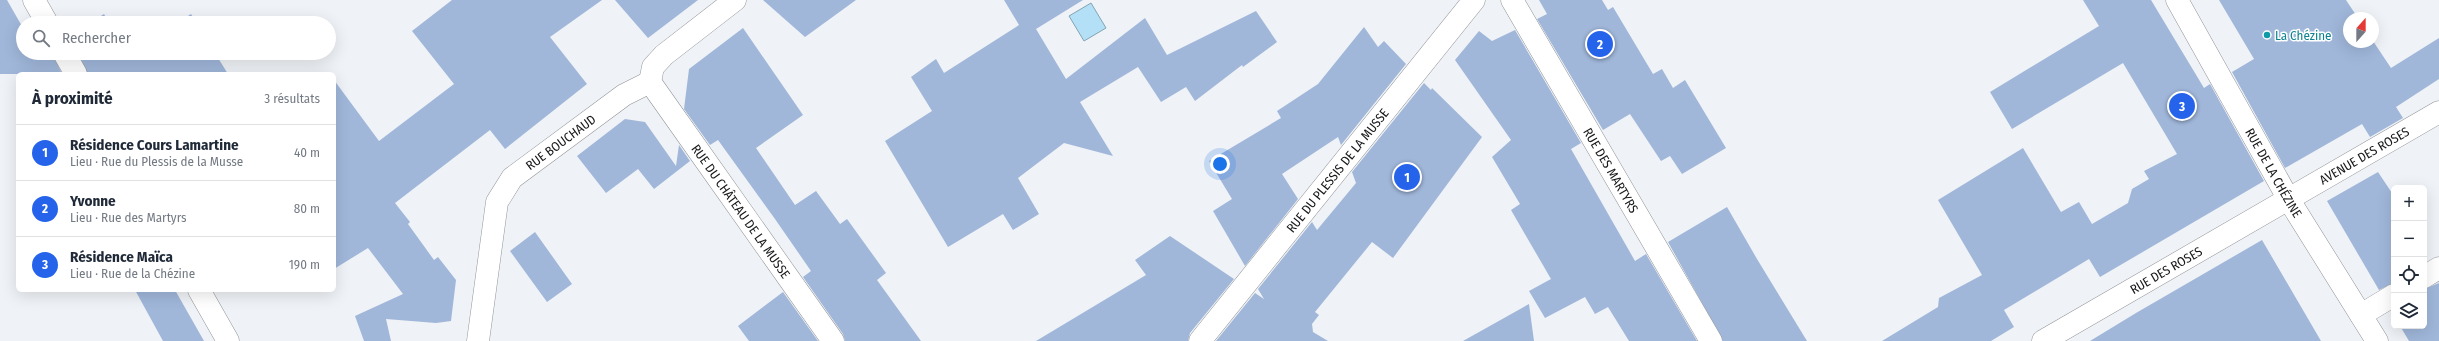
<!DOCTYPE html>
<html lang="fr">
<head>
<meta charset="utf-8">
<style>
	:root { --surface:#fff; --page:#f2f2f3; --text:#1f2937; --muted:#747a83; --line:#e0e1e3; --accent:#2563eb }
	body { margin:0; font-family:"Fira Sans Condensed",sans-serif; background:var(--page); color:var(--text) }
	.controls { position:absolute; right:12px; bottom:12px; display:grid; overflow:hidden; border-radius:6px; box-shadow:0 4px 16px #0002 }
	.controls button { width:36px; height:36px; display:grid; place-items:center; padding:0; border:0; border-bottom:1px solid var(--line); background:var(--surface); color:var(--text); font:20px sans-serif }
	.compass { position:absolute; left:2343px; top:12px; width:36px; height:36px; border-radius:50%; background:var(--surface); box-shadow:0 4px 16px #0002; rotate:21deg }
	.you { position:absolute; left:1220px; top:164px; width:14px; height:14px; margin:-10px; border:3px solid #fff; border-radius:50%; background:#1a73e8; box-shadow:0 0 0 6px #1a73e833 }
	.badge { display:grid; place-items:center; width:26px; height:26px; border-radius:50%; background:var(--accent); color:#fff; font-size:13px; font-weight:700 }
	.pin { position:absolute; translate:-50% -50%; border:2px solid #fff; box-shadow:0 1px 4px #0006 }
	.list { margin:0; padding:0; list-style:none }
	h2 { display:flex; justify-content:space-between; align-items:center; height:52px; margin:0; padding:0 16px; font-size:17px }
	h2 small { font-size:13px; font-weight:400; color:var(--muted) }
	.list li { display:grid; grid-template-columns:26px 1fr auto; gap:12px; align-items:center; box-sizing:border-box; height:56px; padding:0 16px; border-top:1px solid var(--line) }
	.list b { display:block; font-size:15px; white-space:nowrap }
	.list p { margin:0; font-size:13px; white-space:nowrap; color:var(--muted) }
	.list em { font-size:13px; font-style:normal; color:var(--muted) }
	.icon { flex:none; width:22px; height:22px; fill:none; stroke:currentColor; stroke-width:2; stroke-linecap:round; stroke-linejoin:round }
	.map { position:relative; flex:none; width:2439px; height:341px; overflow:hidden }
	.search { position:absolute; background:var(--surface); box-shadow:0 4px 16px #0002; left:16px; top:16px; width:320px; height:44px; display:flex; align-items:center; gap:10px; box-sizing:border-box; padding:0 14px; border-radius:22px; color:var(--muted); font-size:15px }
	.panel { position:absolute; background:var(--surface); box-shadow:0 4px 16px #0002; left:16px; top:72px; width:320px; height:220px; border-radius:6px }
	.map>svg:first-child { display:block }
	.water { fill:#b3e0f6; stroke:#84a4b3 }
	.building { fill:#a0b7da }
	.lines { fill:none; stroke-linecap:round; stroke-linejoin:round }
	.street-casing { stroke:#929498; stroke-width:23 }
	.street { stroke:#fff; stroke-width:22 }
	.culture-dot { fill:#0f9aa8; stroke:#fff; stroke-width:1.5 }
	.labels { text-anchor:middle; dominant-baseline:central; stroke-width:3; stroke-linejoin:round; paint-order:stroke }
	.culture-label { font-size:13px; fill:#0d838f; stroke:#fff; text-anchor:start }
	.street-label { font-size:13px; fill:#161718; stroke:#fff }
</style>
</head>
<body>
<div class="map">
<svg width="2439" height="341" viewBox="0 0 2439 341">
	<rect width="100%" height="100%" fill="#eff2f6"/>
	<path class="water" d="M1091,3L1106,28L1084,41L1069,16Z"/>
	<path class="building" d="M0,0H7L23,28V53H38L39,56L44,53H52L62,74H0Z
		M452,0H602L550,37L587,84L505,149L490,130L395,203L410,222L408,224L434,260L438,257L456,280L451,321L436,323L386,319L391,341H364L355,316L403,294L368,248L334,269V80L379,141L454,84L412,31Z
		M615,0H698L648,38Z
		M763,0H856L805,37Z
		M1004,0H1083L1036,29L1066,79L1145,18L1167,55L1256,11L1277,42L1243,67L1242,65L1195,101L1186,87L1161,102L1138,67L1080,102L1113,156L1064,143L1018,178L1039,214L1013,230L1003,214L948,247L885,141L932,111L911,77L936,59L944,73L1019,25Z
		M1539,0H1602L1608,10L1613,7L1653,74L1662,69L1673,88L1685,80L1726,148L1682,174L1670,156L1661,161L1630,114L1603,130L1537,19L1547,14Z
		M2083,0H2151L2204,88L2210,84L2264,181L2100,277L2089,259L2004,310L2014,327L1991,341H1882L1938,307L1939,298L1982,275L1938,200L2023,148L2061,212L2079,202L2092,224L2128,203L2132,189L2149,179L2144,171L2177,154L2123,63L2012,129L1990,92L2099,26Z
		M2219,0H2346L2358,18H2349V42L2373,41L2391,68L2439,38V79L2396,107L2403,118L2370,137L2362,124L2285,168L2232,72L2254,59Z
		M104,14L109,23H90Z
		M191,14L197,23H177Z
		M1364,27L1378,47L1384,41L1406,64L1341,145L1338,137L1282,174L1298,199L1245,266L1213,211L1232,199L1209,161L1281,118L1277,111L1318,84Z
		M743,28L803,115L756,148L795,205L816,191L840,224L847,219L886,273L877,280L921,341H845L843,334L803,277L811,271L775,219L718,140L710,145L684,109L689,69Z
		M1515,30L1581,143L1571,149L1635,261L1646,254L1697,341H1629L1608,307L1595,314L1585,297L1545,318L1529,291L1551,279L1511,210L1520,204L1492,157L1511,140L1455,60L1479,31L1492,41Z
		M78,53H215L228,74H88Z
		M1424,83L1431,90L1432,88L1482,137L1393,258L1372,242L1315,312L1319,315L1312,324L1313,332L1328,341H1216L1255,293L1264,299L1258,289L1312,222L1317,230L1356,183L1352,172Z
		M625,119L645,122L676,166L679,145L690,161L654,189L638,169L606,193L577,156Z
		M2378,172L2394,196V283L2379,290L2327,201Z
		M1727,207L1757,259L1807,341H1723L1668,242Z
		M535,232L572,284L547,302L510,251Z
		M1170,236L1234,279L1190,333L1188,341H1036L1146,275L1135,260Z
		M2262,240L2321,341H2090L2136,313Z
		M2439,283V341H2409L2400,326H2424V289Z
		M135,290H175L204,341H163Z
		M783,292L818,341H749L738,326Z
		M1529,304L1534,341H1463Z"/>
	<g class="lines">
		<defs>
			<g id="street">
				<path d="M34,0L47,23"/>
				<path id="s1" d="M1512,0L1711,341"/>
				<path id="s2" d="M2177,0L2289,200L2377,341"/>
				<path d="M64,53L76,74"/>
				<path id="s3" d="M650,82L833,341"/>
				<path d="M650,82L653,67L664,55L735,0"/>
				<path d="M2424,277L2439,268"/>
				<path d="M199,290L228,341"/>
				<path d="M2361,315L2394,295"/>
				<path id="s4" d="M478,341L497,202L512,178L624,95L650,82"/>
				<path id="s5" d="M1200,341L1474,0"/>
				<path id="s6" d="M2043,341L2439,112"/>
			</g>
		</defs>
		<use href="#street" class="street-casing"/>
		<use href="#street" class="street"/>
	</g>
	<circle class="culture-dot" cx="2267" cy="35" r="4"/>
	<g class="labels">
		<g class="culture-label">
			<text x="2275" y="35">La Chézine</text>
		</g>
		<g class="street-label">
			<text stroke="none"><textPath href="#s4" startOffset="229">RUE BOUCHAUD</textPath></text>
			<text stroke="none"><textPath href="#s6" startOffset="371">AVENUE DES ROSES</textPath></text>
			<text stroke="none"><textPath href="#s5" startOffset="219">RUE DU PLESSIS DE LA MUSSE</textPath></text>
			<text stroke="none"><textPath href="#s1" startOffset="197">RUE DES MARTYRS</textPath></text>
			<text stroke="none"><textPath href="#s2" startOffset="198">RUE DE LA CHÉZINE</textPath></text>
			<text stroke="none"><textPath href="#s3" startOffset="158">RUE DU CHÂTEAU DE LA MUSSE</textPath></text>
			<text stroke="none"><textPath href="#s6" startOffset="142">RUE DES ROSES</textPath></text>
		</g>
	</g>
</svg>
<div class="controls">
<button>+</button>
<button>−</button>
<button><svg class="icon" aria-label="locate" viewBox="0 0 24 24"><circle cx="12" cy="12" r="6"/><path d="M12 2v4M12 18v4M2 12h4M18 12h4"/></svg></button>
<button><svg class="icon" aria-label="layers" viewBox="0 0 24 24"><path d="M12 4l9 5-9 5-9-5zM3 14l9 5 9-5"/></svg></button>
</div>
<svg class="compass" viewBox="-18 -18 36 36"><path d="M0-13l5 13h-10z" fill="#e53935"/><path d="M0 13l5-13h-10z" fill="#747a83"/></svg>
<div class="you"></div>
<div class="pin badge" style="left:1407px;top:177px">1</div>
<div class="pin badge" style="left:1600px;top:44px">2</div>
<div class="pin badge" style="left:2182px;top:106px">3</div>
<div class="search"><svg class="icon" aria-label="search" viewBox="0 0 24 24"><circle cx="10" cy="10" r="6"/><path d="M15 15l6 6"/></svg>Rechercher</div>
<section class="panel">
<h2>À proximité<small>3 résultats</small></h2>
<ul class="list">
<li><span class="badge">1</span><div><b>Résidence Cours Lamartine</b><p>Lieu · Rue du Plessis de la Musse</p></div><em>40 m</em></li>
<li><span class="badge">2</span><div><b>Yvonne</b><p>Lieu · Rue des Martyrs</p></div><em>80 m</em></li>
<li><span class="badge">3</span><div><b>Résidence Maïca</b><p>Lieu · Rue de la Chézine</p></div><em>190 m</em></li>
</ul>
</section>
</div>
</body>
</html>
